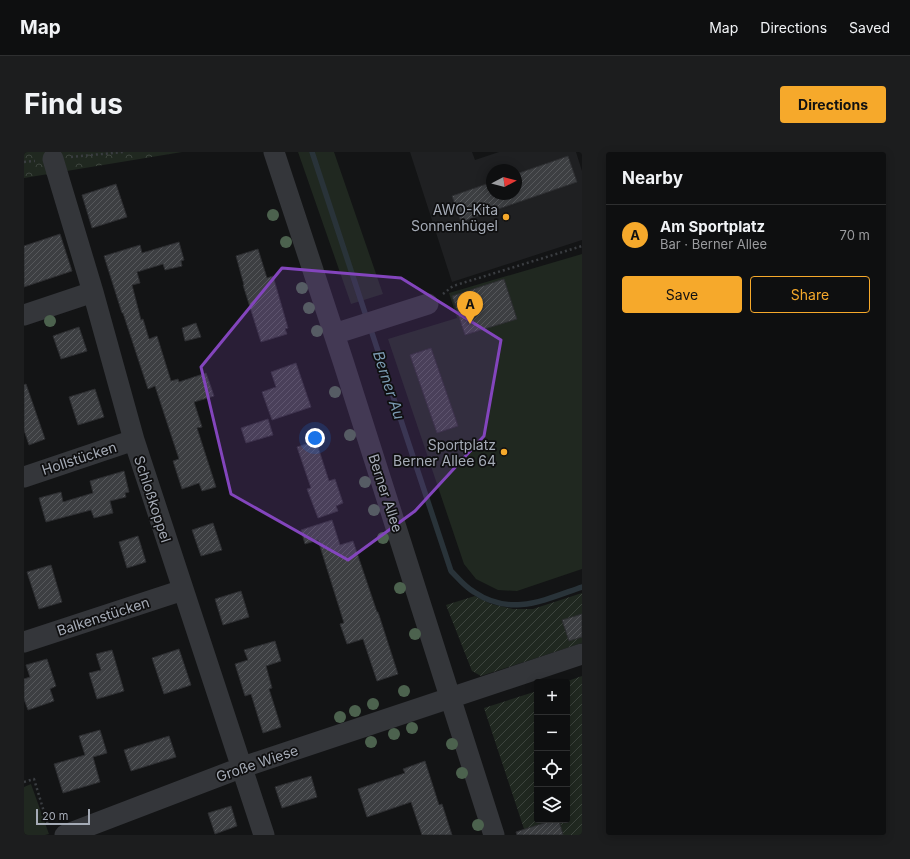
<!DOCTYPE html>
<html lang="en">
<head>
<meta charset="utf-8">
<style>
	:root { --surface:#0e0f10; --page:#1c1d1e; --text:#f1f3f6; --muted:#9b9c9f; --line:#2e2f30; --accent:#f6a92b }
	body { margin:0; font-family:Inter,sans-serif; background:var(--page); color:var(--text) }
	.controls { position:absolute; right:12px; bottom:12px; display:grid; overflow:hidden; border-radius:4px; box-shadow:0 2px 10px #0003 }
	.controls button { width:36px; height:36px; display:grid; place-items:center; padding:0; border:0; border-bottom:1px solid var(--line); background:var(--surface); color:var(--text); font:20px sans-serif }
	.compass { position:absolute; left:462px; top:12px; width:36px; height:36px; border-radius:50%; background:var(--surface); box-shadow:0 2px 10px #0003; rotate:83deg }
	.scale { position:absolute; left:12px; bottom:10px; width:54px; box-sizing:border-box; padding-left:4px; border:2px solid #a5abb6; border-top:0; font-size:11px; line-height:14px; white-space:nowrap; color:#a5abb6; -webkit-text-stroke:3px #0f0f10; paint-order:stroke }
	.you { position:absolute; left:291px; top:286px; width:14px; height:14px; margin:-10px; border:3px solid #fff; border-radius:50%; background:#1a73e8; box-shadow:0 0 0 6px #1a73e833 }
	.badge { display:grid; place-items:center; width:26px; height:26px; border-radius:50%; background:var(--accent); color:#111; font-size:13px; font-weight:700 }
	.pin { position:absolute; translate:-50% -33px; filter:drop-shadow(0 1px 2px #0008) }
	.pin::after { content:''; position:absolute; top:21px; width:14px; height:12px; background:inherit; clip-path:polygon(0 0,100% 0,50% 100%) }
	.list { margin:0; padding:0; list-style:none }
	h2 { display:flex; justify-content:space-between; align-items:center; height:52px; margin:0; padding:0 16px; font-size:17px }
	h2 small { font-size:13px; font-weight:400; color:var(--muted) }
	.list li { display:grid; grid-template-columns:26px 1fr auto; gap:12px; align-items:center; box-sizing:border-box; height:60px; padding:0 16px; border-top:1px solid var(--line) }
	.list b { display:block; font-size:15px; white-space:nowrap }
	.list p { margin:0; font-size:13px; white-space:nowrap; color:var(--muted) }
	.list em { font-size:13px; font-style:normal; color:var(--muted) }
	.actions { display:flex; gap:8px; padding:12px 16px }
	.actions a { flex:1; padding:9px 0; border:1px solid var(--accent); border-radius:4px; text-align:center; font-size:14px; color:var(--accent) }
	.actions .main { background:var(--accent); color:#111 }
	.icon { flex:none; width:22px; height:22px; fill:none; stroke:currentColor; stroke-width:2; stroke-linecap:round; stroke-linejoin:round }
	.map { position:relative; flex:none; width:558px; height:683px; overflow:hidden; border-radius:4px }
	header { display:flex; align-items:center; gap:24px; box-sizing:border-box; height:56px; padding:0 20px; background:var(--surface); border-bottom:1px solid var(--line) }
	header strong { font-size:19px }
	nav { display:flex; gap:22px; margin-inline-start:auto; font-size:14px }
	.intro { display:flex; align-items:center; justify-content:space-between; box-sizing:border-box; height:96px; padding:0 24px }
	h1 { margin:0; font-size:28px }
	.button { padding:10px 18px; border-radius:4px; background:var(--accent); color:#111; font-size:14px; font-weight:700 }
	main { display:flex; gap:24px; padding:0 24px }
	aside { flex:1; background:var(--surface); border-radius:4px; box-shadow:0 2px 10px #0003 }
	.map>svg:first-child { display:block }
	.built { fill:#1f2022; fill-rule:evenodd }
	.green { fill:#202820 }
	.forest { fill:url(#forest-crowns) }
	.garden { fill:url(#garden-furrows) }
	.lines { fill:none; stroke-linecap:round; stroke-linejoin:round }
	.stream { stroke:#293339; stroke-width:5.5 }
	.building { fill:url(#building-hatch); stroke:#2d2e31 }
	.path { stroke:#3a3d41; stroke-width:2.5; stroke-dasharray:2 3; stroke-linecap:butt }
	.minor { stroke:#34363a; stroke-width:21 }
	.tree { fill:#4c624e }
	.marked { fill:#8345bd; fill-opacity:0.2; stroke:#8345bd; stroke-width:3; stroke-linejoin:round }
	.poi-dot { fill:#f6a92b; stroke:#0f0f10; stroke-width:1.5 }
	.labels { text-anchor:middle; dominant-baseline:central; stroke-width:3.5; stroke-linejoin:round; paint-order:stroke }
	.poi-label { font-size:14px; fill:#a5abb6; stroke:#0f0f10; text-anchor:end }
	.street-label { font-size:14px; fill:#a5abb6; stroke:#0f0f10 }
	.water-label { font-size:15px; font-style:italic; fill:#7b9bb2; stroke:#0f0f10 }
</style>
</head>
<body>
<header>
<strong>Map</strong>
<nav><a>Map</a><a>Directions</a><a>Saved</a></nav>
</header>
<div class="intro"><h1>Find us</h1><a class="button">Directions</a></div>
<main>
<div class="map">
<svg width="558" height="683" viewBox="0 0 558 683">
	<defs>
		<pattern id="forest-crowns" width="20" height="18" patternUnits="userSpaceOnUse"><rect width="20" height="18" fill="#202820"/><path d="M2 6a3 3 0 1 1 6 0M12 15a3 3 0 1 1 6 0" fill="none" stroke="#3d443e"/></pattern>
		<pattern id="garden-furrows" width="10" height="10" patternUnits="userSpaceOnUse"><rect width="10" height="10" fill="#202820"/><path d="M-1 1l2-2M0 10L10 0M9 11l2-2" fill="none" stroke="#3d443e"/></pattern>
		<pattern id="building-hatch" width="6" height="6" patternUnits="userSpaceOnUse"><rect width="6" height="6" fill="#3d3f42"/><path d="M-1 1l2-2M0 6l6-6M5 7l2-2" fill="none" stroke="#56585b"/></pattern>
	</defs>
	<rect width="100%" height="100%" fill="#131415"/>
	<path class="built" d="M386,0H448L451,8L475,0H552L558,19V88L428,130ZM468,18H492V42H468Z"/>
	<path class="green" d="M274,0H310L359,142L327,152Z
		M558,102V417L493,439L474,438L452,427L440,412L364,187L433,166L425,141Z
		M7,632L25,682L21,683H0V635Z"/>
	<path class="forest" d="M0,0H158L0,26Z"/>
	<path class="garden" d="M558,441V491L457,524L448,519L422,453L451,444L467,452L489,457H509Z
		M558,524V683H502L460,556L513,539V668H543V530H541Z"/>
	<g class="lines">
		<path class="stream" d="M288,0L343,167
			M346,175L427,419C434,426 441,435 450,440C487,465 520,448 558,435"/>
	</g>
	<path class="building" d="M544,4L553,30L437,70L428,44L468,30V42H492V22Z
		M92,32L103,65L68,76L58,43Z
		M36,82L48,119L0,135V94Z
		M155,90L160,108L157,109L158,114L141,118L139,112L113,120L116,131L108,133L117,168L119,167L125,187L133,184L147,229L154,227L155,230L182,221L190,244L170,250L178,275L173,276L192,335L178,339L175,331L158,337L149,309L155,307L131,234L124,237L99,161H98L80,104L116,93L118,101Z
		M234,97L243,126L249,124L264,176L261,177L263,182L237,190L219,133H220L212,104Z
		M480,127L493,167L441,183L428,144Z
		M172,171L177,185L161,189L158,176Z
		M55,175L63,199L37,207L29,184Z
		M407,196L434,274L413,281L386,203Z
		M272,211L287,255L248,268L238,240L252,235L247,220Z
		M2,232L21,287L5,293L0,278V233Z
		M71,237L80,265L54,273L45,245Z
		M244,267L249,283L222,291L217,276Z
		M292,289L305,329L311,327L319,351L312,354L314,359L294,366L283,337L287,336L273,295Z
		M100,319L105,340L101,341L102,345L86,349L89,361L70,366L67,358L22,370L15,346L37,340L39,350L69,341L66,329Z
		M308,368L316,393L329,389L353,460H354L374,522L353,529L339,487L323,492L316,472L320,471L294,388L281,392L277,378Z
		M189,371L198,398L177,404L168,378Z
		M114,384L122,410L103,416L95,390Z
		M27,413L38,450L15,457L3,420Z
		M217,439L225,465L199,473L191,447Z
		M558,462V485L545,489L538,468Z
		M251,489L257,509L242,514L248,536L245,537L257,575L239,581L227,542L221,544L211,512L224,508L220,498Z
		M155,497L167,533L140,542L128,506Z
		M88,498L100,539L73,547L65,521L77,518L72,502Z
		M23,507L32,534L26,537L30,549L4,558L0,547V527L6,525L2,513Z
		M76,578L83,601L69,605L76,630L39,641L30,612L61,603L55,584Z
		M145,584L152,605L107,619L100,598Z
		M401,609L415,653L418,652L428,683H398L387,650L343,665L334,637L381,621L379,617Z
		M287,624L293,645L258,656L251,635Z
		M207,654L213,674L191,682L184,661Z
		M529,668H535L539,683H493L492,680Z"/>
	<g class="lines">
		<path class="path" d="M47,5L99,0
			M0,10L11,9
			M419,142L429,134L558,94
			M0,630L10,627L24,673"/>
		<path class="minor" d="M250,0L319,209L470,683
			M29,7L69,140L110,288L240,683
			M0,163L69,140
			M310,182L404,152
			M0,325L110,288
			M0,490L159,438
			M41,683L219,615L558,502"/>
	</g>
	<g class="tree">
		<circle cx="249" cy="63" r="6"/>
		<circle cx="262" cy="90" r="6"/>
		<circle cx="278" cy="136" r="6"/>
		<circle cx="285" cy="156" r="6"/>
		<circle cx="26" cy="169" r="6"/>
		<circle cx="293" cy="179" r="6"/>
		<circle cx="311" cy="240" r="6"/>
		<circle cx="326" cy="283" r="6"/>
		<circle cx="341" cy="330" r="6"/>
		<circle cx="350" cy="358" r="6"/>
		<circle cx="359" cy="386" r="6"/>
		<circle cx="376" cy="436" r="6"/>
		<circle cx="391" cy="482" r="6"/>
		<circle cx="380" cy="539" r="6"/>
		<circle cx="349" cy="552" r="6"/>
		<circle cx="331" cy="559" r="6"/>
		<circle cx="316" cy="565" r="6"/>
		<circle cx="388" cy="576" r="6"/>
		<circle cx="370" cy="582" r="6"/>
		<circle cx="347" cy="590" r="6"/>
		<circle cx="428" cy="592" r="6"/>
		<circle cx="438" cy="621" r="6"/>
		<circle cx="454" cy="673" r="6"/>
	</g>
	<path class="marked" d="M258,116L377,126L477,188L460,284L391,359L324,408L207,342L177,215Z"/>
	<g class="poi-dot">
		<circle cx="482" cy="65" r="4"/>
		<circle cx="480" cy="300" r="4"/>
	</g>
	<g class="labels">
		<g class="poi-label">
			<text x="474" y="57">AWO-Kita<tspan x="474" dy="16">Sonnenhügel</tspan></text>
			<text x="472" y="292">Sportplatz<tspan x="472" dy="16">Berner Allee 64</tspan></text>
		</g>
		<g class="street-label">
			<text transform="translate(55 306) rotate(-18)">Hollstücken</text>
			<text transform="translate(362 341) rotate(72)">Berner Allee</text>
			<text transform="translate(129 347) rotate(72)">Schloßkoppel</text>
			<text transform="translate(79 464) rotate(-18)">Balkenstücken</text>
			<text transform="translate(233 611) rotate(-19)">Große Wiese</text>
		</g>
		<g class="water-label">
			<text transform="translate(365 233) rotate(72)">Berner Au</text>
		</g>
	</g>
</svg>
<div class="controls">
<button>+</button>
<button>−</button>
<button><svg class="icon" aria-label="locate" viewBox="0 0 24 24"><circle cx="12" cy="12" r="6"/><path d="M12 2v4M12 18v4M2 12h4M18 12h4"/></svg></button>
<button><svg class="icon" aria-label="layers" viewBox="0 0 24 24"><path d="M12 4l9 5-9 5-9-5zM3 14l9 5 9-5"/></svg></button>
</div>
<svg class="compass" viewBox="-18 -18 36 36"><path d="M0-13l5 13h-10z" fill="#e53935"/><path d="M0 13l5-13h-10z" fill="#9b9c9f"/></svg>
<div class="scale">20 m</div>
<div class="you"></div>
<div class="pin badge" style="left:446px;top:172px">A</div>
</div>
<aside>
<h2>Nearby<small></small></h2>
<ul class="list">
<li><span class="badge">A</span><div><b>Am Sportplatz</b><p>Bar · Berner Allee</p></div><em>70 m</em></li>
</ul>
<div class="actions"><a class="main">Save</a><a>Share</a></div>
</aside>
</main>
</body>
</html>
